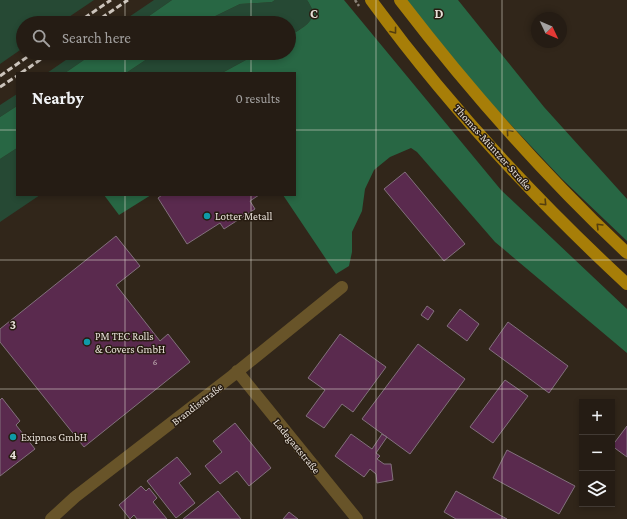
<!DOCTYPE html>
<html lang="en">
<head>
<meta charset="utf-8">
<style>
	:root { --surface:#251c14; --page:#312922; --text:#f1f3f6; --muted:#a3a1a0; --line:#423a34 }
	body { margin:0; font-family:"Crimson Pro",serif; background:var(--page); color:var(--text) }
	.controls { position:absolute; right:12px; bottom:12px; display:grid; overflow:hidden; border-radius:0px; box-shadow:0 2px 6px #0003 }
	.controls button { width:36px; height:36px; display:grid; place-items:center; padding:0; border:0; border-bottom:1px solid var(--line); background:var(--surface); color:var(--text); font:20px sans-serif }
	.compass { position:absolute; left:531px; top:12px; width:36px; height:36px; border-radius:50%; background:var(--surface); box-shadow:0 2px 6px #0003; rotate:134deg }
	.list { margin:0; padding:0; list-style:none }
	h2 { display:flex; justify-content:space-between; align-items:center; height:52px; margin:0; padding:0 16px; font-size:17px }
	h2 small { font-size:13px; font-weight:400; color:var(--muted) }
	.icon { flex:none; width:22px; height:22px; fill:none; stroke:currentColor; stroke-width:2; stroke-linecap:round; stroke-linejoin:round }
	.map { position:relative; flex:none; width:627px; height:519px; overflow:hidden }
	.search { position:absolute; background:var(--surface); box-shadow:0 2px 6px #0003; left:16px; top:16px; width:280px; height:44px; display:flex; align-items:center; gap:10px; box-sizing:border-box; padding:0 14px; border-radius:22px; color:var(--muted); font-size:15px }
	.panel { position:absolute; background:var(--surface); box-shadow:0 2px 6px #0003; left:16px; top:72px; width:280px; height:124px; border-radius:0px }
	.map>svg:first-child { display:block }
	.green { fill:#264934 }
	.forest { fill:#286744 }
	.building { fill:#5a2a4e; stroke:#82717c }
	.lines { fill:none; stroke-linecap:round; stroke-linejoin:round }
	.path { stroke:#8b8278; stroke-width:2.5; stroke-dasharray:3 2; stroke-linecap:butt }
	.street { stroke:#685429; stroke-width:12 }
	.primary { stroke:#a77e08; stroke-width:12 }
	.rail { stroke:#cdc5bd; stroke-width:3; stroke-dasharray:6 3; stroke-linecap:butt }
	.oneway { stroke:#543e0e }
	.grid { fill:none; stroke:#e8e1d9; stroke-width:1; stroke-opacity:0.55 }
	.culture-dot { fill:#0f9aa8; stroke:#271c11; stroke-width:1.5 }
	.labels { text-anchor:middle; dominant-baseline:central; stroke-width:3; stroke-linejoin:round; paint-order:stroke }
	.number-label { font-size:9px; fill:#c4b3b6 }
	.street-label { font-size:11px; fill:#e8e1d9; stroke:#271c11 }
	.poi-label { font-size:11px; fill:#e8e1d9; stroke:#271c11; text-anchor:start }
	.grid-label { font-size:13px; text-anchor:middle; font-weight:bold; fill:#e8e1d9; stroke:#271c11; stroke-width:3; stroke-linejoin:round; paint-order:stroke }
</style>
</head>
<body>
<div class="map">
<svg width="627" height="519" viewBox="0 0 627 519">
	<rect width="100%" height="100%" fill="#31261a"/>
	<path class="green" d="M0,0H94L60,23H23V48L0,64Z
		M154,0H172L139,23H120Z
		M275,0H307C309,3 312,8 313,12C314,23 297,31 289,36V23H201L240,4L272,2Z
		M76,53H94L65,73H47Z
		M156,53H259L222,73H126Z
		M17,94V106L0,117V105Z
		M17,148V195H40L0,222V159Z"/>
	<path class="forest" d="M172,0H275L272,2L240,4L201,23H139Z
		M307,0H344L501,190L627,309V353L495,242L417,152L411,148L390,157L374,170L365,189L362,211L352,232V252L349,266L336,274L283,195H295V73H222L259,53H289V36C297,31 314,23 313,12C312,8 309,3 307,0Z
		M406,0H458L544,107L627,199V241L562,179L482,94Z
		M94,53H156L126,73H65Z
		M17,106V148L0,159V117Z
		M104,195H151L119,215Z"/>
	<path class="building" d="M405,172L465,244L444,261L384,189Z
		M162,195H259L250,201L255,209L224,229L220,223L187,244L158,198Z
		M116,236L140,266L116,285L160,341L168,334L190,362L84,447L0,342V329Z
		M427,306L434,311L428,320L421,315Z
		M460,309L479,324L467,341L447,326Z
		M508,322L568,366L549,393L489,349Z
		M340,334L386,367L353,412L342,404L324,428L306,416L325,390L308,378Z
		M418,344L465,379L410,454L362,419Z
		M505,380L528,396L493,443L470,427Z
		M2,398L20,421L16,425L35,449L0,476V400Z
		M235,423L271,468L249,486L237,471L220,484L205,466L222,452L213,441Z
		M627,426V457L612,446Z
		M351,434L372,449L382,434L387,437L376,453L380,456L377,459L384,464H391L393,480L377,483L376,474L370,469L364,477L335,456Z
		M507,450L575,486L559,514L493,478Z
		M177,457L191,474L179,483L195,503L176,518L147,481Z
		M141,486L146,491L149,488L157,498L153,502L167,519H137L134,515L130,519L119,505Z
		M218,491L241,519H183Z
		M456,491L507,519H456L444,512Z
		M289,512L298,519H283Z"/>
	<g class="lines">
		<path class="path" d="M355,0L359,6"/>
		<path class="street" d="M237,371L357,519
			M51,519L75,497L232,376L342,287"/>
		<path class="primary" d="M371,0C446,103 534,198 627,284
			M400,0C469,90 544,175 627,253"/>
		<path class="rail" d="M77,23L111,0
			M94,23L128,0
			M21,73L50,53
			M0,76L33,53
			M0,87L17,76"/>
	</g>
	<defs><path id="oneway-chevron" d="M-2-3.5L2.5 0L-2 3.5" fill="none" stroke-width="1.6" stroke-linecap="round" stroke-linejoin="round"/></defs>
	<g class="oneway">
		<use href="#oneway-chevron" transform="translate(394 31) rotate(52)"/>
		<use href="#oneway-chevron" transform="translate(509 132) rotate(-131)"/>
		<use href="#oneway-chevron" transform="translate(544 203) rotate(46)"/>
		<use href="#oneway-chevron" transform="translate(599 226) rotate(-135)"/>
	</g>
	<path class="grid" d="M125,0V23M251,0V23M376,0V519M502,0V519M125,53V73M251,53V73M0,130H17M295,130H627M125,195V519M251,195V519M0,260H627M0,389H627"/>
	<g class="culture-dot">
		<circle cx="207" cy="216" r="4"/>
		<circle cx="87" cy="342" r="4"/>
		<circle cx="13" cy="437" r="4"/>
	</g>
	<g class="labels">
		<g class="number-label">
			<text x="155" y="362">6</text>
		</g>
		<g class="street-label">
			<text transform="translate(493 147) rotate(48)">Thomas-Müntzer-Straße</text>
			<text transform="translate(197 404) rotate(-38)">Brandisstraße</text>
			<text transform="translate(297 446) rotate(51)">Ladegaststraße</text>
		</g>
		<g class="poi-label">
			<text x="215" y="216">Lotter Metall</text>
			<text x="95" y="336">PM TEC Rolls<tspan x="95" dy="13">&amp; Covers GmbH</tspan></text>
			<text x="21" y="437">Exipnos GmbH</text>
		</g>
	</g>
	<g class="grid-label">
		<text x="314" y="18">C</text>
		<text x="439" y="18">D</text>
		<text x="13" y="329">3</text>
		<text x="13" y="459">4</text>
	</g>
</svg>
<div class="controls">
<button>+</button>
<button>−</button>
<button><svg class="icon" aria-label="layers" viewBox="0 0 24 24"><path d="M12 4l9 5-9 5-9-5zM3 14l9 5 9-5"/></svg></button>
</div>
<svg class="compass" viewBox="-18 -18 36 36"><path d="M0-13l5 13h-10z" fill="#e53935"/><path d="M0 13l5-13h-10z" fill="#a3a1a0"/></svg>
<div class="search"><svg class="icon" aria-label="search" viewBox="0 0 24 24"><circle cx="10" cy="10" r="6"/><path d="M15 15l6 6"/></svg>Search here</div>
<section class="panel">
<h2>Nearby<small>0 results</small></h2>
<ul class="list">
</ul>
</section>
</div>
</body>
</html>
